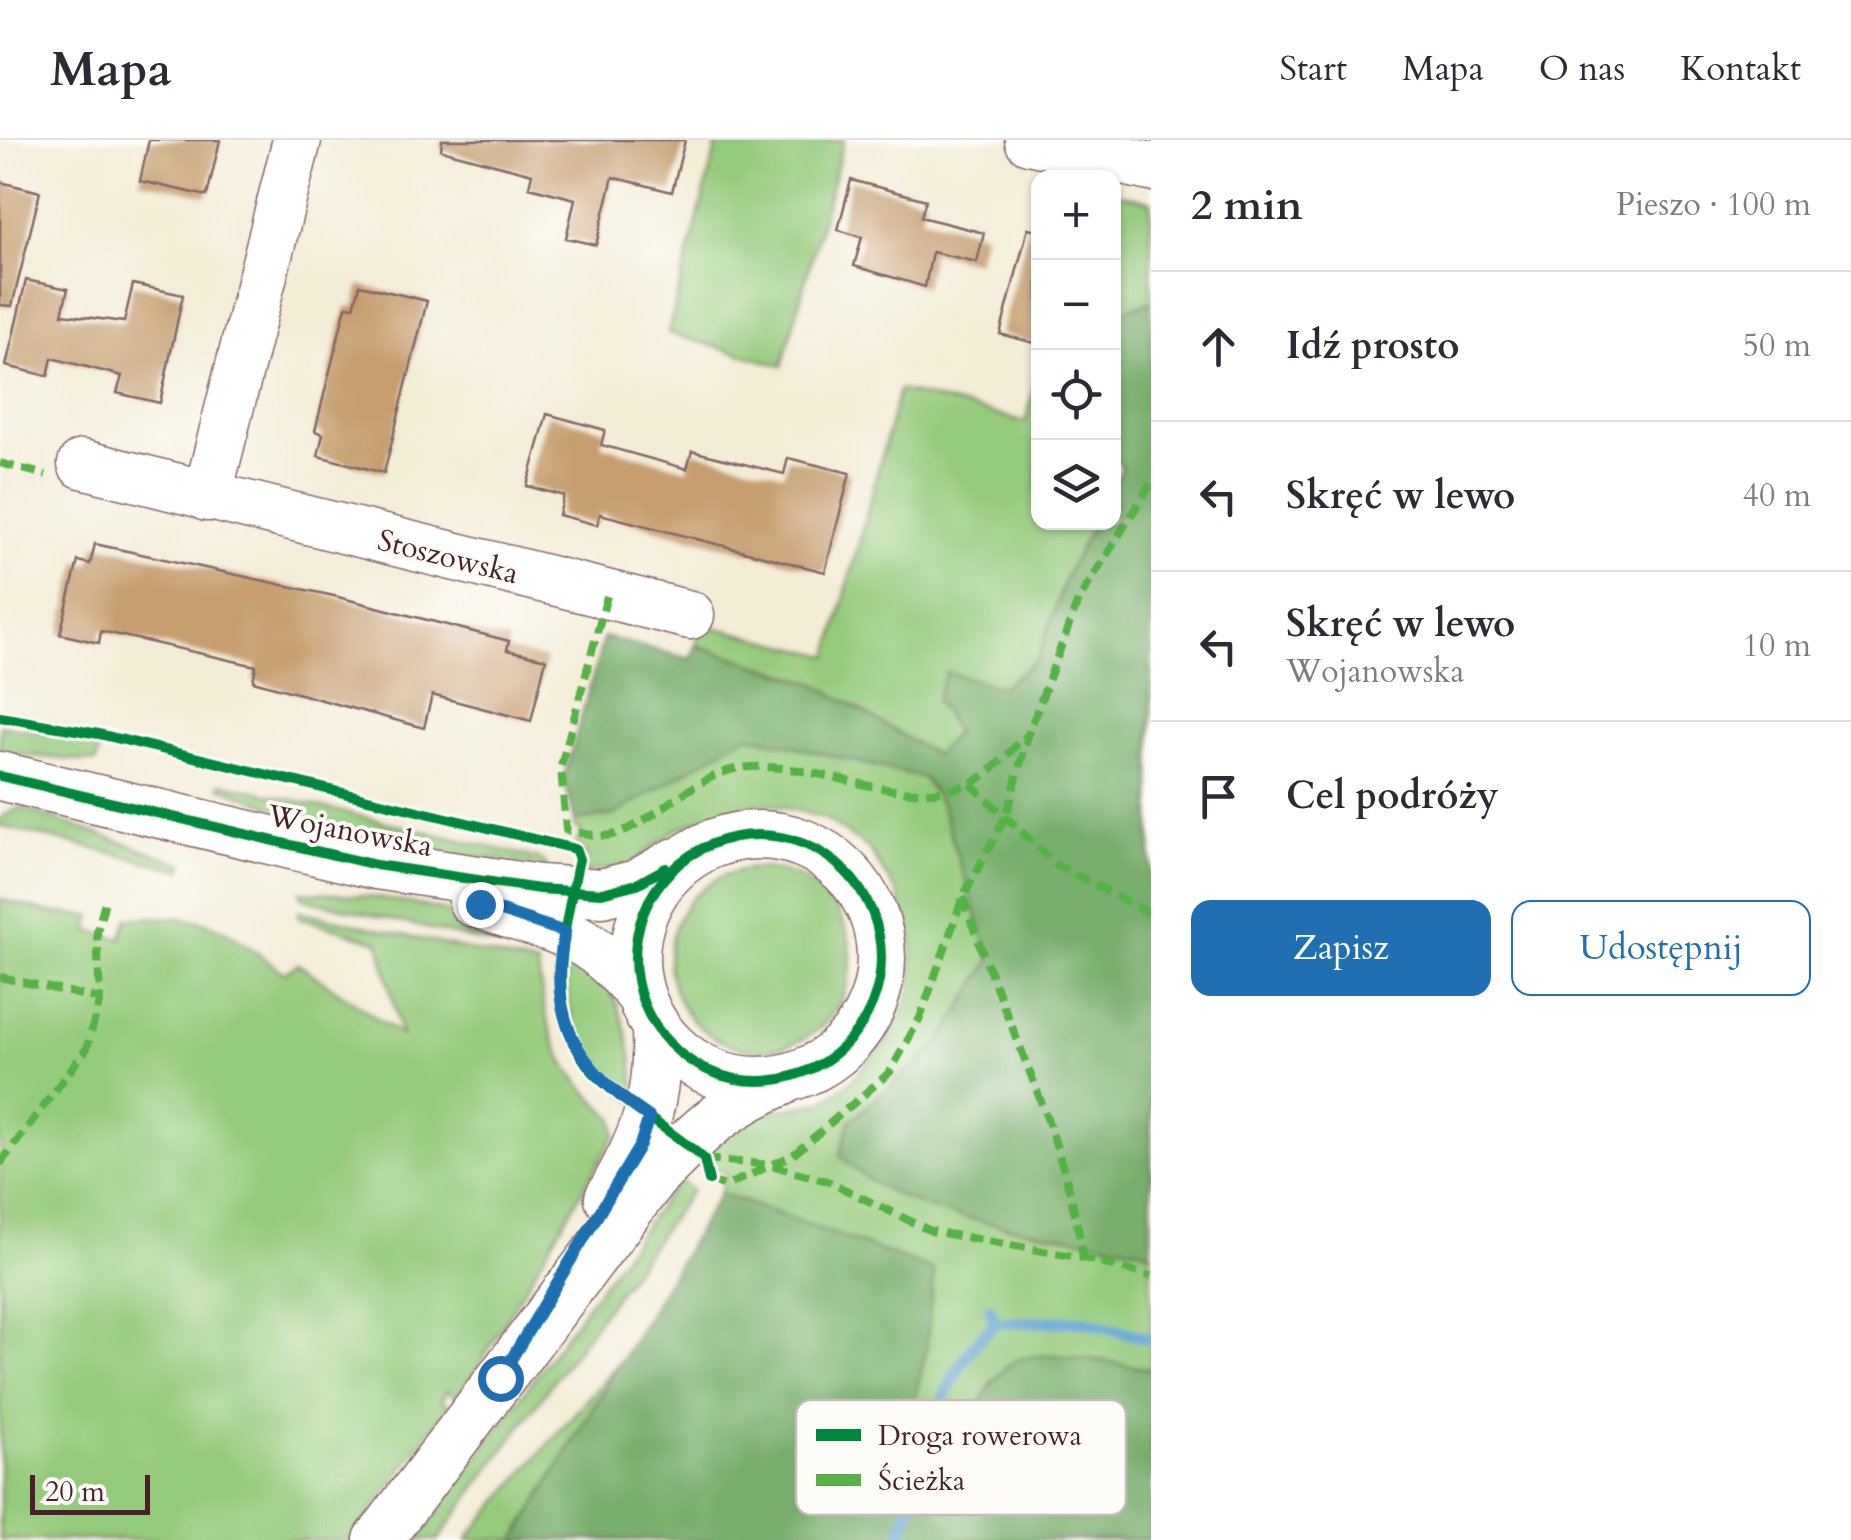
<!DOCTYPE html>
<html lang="pl">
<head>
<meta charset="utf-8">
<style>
	:root { --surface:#fff; --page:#f2f2f3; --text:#2b2b33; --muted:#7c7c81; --line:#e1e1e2; --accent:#1f6fb2 }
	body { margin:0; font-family:Cardo,serif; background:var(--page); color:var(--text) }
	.controls { position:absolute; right:30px; top:30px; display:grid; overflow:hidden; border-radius:20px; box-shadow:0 2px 8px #0004 }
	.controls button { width:90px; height:90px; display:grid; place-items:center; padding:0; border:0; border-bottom:2px solid var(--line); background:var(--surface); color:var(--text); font:50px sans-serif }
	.scale { position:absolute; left:30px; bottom:25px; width:120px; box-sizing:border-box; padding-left:10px; border:5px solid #4a1f2b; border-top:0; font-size:28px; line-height:35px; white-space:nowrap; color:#4a1f2b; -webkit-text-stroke:8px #fdfcf7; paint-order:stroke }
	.stop { position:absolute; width:30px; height:30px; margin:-22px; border:8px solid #1f6fb2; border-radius:50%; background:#fff }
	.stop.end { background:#1f6fb2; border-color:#fff; box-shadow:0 2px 10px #0008 }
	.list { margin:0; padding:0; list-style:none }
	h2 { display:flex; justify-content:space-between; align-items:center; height:130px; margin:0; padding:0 40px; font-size:42px }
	h2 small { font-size:32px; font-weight:400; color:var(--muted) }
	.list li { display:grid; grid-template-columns:65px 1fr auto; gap:30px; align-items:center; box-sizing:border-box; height:150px; padding:0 40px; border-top:2px solid var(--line) }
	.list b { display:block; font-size:38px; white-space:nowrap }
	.list p { margin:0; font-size:32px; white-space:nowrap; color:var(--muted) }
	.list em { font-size:32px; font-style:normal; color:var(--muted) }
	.actions { display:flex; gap:20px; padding:30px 40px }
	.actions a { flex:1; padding:22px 0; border:2px solid var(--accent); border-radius:20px; text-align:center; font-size:35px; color:var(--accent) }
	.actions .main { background:var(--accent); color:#fff }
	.icon { flex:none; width:55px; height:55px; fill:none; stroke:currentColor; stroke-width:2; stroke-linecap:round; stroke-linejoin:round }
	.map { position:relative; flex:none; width:1151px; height:1400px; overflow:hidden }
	header { display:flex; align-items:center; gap:60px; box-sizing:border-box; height:140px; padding:0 50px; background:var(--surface); border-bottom:2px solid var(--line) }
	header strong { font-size:48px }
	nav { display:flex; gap:55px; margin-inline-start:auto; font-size:35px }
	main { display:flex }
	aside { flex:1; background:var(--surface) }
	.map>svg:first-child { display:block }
	.green { fill:#94ca7c; stroke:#6f7454; stroke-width:2.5 }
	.forest { fill:#77ae6c; stroke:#60664c; stroke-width:2.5 }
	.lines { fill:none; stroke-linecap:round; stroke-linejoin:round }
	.stream { stroke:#5ca1d1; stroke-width:12 }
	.building { fill:#c69e6f }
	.street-casing { stroke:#856767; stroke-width:51 }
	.street { stroke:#fff; stroke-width:48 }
	.quiet { stroke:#57b146; stroke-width:8; stroke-dasharray:15 8; stroke-linecap:butt }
	.cycleway-casing { stroke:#fdfcf7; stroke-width:16 }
	.cycleway { stroke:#00873e; stroke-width:10 }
	.route { stroke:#1f6fb2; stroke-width:12 }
	.labels { text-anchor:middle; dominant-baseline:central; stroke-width:8; stroke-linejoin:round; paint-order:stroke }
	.street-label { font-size:30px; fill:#4a1f2b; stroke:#fdfcf7 }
	.key { fill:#fdfcf7; stroke:#c7baba; stroke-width:2.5 }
	.key-label { font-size:28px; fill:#4a1f2b }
</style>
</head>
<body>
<header>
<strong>Mapa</strong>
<nav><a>Start</a><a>Mapa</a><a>O nas</a><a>Kontakt</a></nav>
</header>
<main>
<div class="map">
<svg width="1151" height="1400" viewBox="0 0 1151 1400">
	<rect width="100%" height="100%" fill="#fdfcf7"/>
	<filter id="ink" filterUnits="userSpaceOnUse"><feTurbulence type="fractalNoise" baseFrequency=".01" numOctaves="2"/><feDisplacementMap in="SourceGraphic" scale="20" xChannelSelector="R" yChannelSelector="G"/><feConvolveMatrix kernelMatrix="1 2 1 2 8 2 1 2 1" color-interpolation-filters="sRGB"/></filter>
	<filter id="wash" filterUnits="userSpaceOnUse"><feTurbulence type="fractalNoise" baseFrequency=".0048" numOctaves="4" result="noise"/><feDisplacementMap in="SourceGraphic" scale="40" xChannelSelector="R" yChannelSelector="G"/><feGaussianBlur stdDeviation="2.25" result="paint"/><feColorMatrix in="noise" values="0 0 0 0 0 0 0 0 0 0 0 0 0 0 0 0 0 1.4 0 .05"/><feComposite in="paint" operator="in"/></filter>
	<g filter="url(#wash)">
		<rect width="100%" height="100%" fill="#f3ecd6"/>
		<path class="green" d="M718,0H844L782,226L668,193Z
			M1114,53L1151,61V162L1114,173Z
			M1038,229V382L1093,383L1066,436L1038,519L1001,547L935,615L816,544L696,505L701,484L829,516L899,250L1026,282Z
			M0,585L101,603L96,622L0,613Z
			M747,595L924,638L941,664L991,820L938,906L850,981L1102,1099L1151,1112V1229L1062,1218L992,1241L934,1364L889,1362L934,1130L720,1053L726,1034L713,1026L708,1014L742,977L822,962L849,943L894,892L911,850L912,801L898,754L868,708L824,678L767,663L717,672L677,689L629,726L583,733L586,714L576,702L582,690L574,687L575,681L614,675Z
			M221,643L540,719L548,728L351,696L219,647Z
			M20,667L184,724L182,730L0,686V678Z
			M669 819a91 91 0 1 1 182 0a91 91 0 1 1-182 0Z
			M300,752C394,754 448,770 537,798L525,812L302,758Z
			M0,759L47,772L92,776L88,790L121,799L128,778C215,775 216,783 284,833L298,824L401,895L379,802L298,777L299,771L538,826C546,896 559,931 614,978L616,994L481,1222L457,1257L447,1251L441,1260L449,1265L351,1400H0Z
			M567,811C577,819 589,826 598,835C623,860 638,927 633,961C580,914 562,883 567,811Z
			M678,1040L692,1050L438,1400H417Z
			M620,1221L515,1400H467L473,1391Z"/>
		<path class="forest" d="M1151,162V1112C1055,1087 908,1090 840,1015L850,981L938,906L991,820L941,664L924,638L747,595L614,675L575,681L564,637L604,497L691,519L696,505L816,544L935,615L956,592L936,561L946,532L1001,547L1038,519L1066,436L1093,383L1114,382V344L1122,328L1114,316V173Z
			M720,1053L934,1130L926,1211L890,1362L934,1363C950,1330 985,1229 1020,1219C1058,1208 1112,1224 1151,1229V1400H515Z"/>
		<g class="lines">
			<path class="stream" d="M990,1169L996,1183L1083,1181L1151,1199
				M902,1392C925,1323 938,1230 996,1183"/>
		</g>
		<g id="blocks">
			<path class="building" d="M149,0H220L207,56L140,41Z
				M442,0H685L672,52L613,37L596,105L566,98L575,59L529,47L532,34L441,10Z
				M851,40L926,60L921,77L984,93L977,122L932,112L925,147L854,126L862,97L838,90Z
				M0,42L40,52L12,166L0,165Z
				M1028,88L1038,90V204L1000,194Z
				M26,140L68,149L62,174L124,182L133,144L183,155L160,263L117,253L122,236L52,218L48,236L6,226Z
				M360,145L427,161L384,333L318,316L323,294L315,291L336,206L346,166L354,167Z
				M547,274L605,290L601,305L687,329L692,311L784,334L788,318L850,333L825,432L600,374L597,385L559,375L564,356L527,346Z
				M95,404L334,456L509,501L507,510L546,519L531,581L432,555L424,588L253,541L256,526L101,491L99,503L60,494L78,421L90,424Z"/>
		</g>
	</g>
	<g filter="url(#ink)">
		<use href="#blocks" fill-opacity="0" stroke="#856767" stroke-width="2.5"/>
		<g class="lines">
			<defs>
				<path id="street" d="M1029,0L1151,27
					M82,324L690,475
					M207,357L297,0
					M0,636L376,725L539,749L602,753L637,744L676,722
					M635 818a123 123 0 1 1 246 0a123 123 0 1 1-246 0Z
					M473,762C552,791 583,785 640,855
					M609,1058C645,997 659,960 656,888
					M378,1400L653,1038C697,993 722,967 781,942"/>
			</defs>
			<use href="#street" class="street-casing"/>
			<use href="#street" class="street"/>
			<path class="quiet" d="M0,323L46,335
				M607,456L561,626L566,690C578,692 593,696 605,696C644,693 692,634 741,628C817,618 895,672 969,644C989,637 1011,609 1028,595
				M971,644L1058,726L1151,774
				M963,757C1003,879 1065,991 1083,1118
				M0,837L100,859L97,792L105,761
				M704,1019L771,1025L827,1041L931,1091L1083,1118L1151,1136
				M0,1024L87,908L100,859
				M709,1041L726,1046L793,1015L890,932L920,878L963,757L1007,674L1028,595L1078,461L1151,343"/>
			<defs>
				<path id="cycleway" d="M0,577L99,594L575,709L579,719C564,792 539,880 600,939C632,970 672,990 704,1019L709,1041
					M0,636L376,725L539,749L602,753L637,744L666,728
					M635 818a123 123 0 1 1 246 0a123 123 0 1 1-246 0Z"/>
			</defs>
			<use href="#cycleway" class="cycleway-casing"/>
			<use href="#cycleway" class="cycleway"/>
		</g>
	</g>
	<g class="lines" filter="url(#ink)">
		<path class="route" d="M480,764L565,792C544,877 581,932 649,977L640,1005L500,1238"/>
	</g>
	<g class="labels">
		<g class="street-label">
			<text transform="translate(448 417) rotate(14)">Stoszowska</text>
			<text transform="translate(350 691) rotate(11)">Wojanowska</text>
		</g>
	</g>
	<rect x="796" y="1260" width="330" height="115" rx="15" class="key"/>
	<rect x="816" y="1289" width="45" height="12" fill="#00873e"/>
	<rect x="816" y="1334" width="45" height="12" fill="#57b146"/>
	<g class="key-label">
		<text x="878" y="1305">Droga rowerowa</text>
		<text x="878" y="1350">Ścieżka</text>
	</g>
</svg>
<div class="controls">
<button>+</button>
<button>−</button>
<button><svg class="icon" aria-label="locate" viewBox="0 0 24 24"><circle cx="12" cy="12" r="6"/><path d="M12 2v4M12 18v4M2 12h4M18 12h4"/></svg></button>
<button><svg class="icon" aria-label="layers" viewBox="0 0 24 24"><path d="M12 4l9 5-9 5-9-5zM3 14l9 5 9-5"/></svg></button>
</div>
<div class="scale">20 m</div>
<div class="stop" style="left:500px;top:1238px"></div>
<div class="stop end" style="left:480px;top:764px"></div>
</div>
<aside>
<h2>2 min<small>Pieszo · 100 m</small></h2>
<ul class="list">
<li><svg class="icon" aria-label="ahead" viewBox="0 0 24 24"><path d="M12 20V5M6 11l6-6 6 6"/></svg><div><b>Idź prosto</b></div><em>50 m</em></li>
<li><svg class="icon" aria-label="left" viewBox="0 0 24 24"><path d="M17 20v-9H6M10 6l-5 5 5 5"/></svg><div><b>Skręć w lewo</b></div><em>40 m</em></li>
<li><svg class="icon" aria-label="left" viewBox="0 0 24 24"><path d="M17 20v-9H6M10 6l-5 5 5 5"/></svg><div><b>Skręć w lewo</b><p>Wojanowska</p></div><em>10 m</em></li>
<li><svg class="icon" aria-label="arrive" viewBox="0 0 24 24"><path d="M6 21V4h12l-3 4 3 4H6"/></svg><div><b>Cel podróży</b></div></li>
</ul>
<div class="actions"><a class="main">Zapisz</a><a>Udostępnij</a></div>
</aside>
</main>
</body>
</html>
